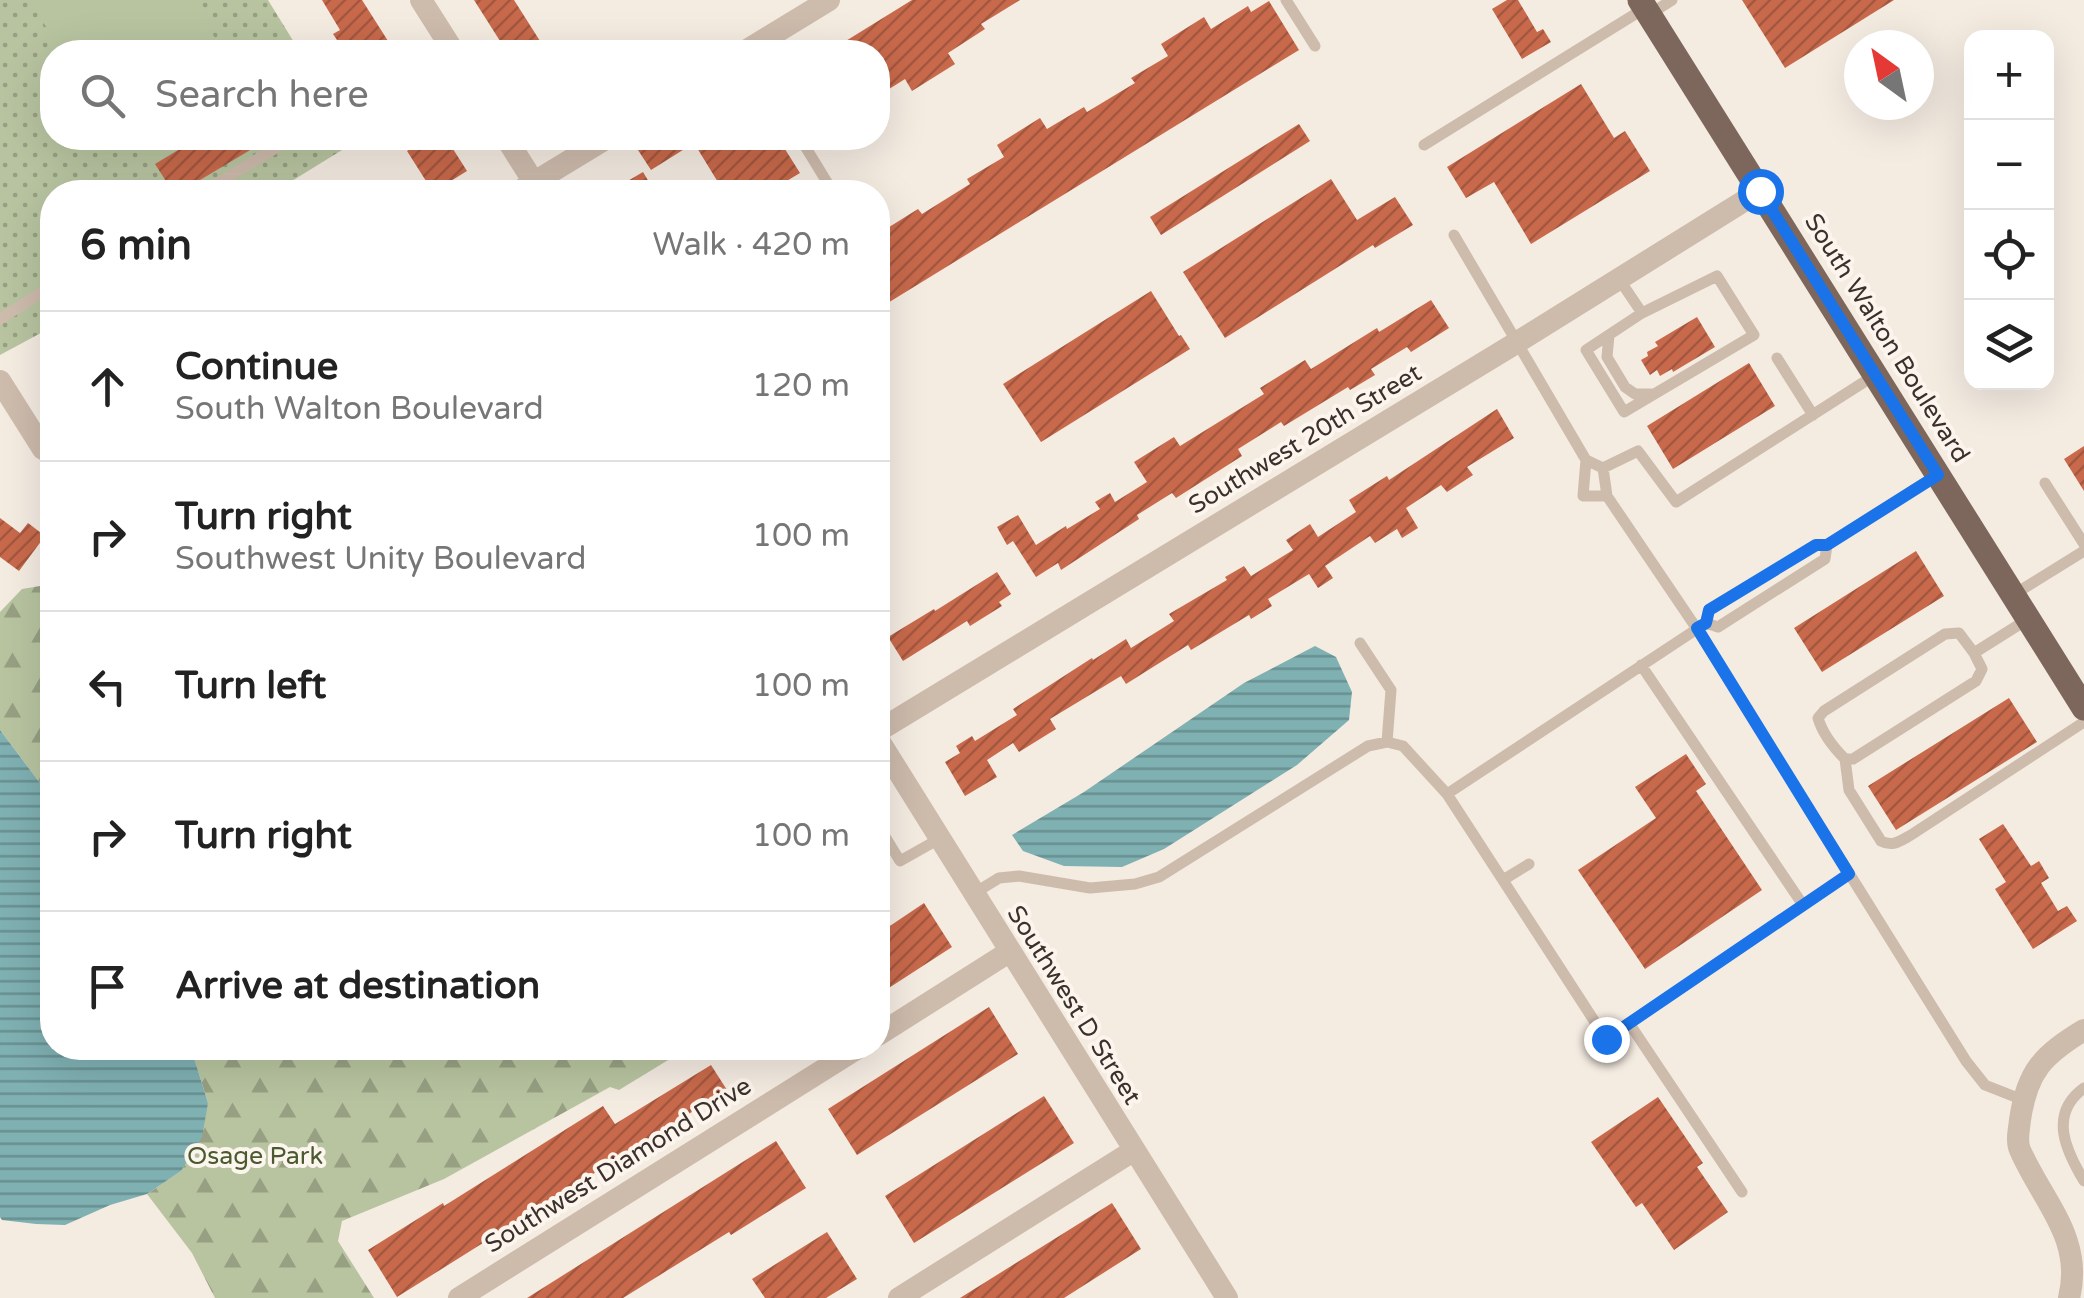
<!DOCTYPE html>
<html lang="en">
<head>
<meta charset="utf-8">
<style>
	:root { --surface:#fff; --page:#f2f2f2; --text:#222; --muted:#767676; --line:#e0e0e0 }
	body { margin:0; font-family:"Varela Round",sans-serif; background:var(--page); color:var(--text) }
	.controls { position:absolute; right:30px; top:30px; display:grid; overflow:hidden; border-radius:20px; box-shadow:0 10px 40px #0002 }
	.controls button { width:90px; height:90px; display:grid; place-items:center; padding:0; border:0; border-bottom:2px solid var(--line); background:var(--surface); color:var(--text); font:50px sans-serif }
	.compass { position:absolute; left:1844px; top:30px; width:90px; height:90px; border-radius:50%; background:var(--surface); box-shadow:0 10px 40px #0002; rotate:327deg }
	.stop { position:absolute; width:30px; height:30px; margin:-22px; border:8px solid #1a73e8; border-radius:50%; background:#fff }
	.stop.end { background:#1a73e8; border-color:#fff; box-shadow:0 2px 10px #0008 }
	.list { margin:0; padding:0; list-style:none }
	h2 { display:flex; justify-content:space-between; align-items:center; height:130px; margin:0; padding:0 40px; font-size:42px }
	h2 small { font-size:32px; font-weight:400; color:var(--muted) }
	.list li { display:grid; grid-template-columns:65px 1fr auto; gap:30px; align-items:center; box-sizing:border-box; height:150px; padding:0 40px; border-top:2px solid var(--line) }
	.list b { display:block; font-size:38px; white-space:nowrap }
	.list p { margin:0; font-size:32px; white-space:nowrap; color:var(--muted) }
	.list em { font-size:32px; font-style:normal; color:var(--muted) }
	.icon { flex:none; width:55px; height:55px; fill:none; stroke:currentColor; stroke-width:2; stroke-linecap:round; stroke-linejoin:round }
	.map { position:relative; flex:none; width:2084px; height:1298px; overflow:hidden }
	.search { position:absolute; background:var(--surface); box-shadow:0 10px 40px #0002; left:40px; top:40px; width:850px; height:110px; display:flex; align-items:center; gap:25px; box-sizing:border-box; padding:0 35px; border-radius:40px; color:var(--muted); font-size:38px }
	.panel { position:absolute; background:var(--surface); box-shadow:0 10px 40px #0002; left:40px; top:180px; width:850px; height:880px; border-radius:40px }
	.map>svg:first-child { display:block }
	.green { fill:url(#green-dots) }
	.forest { fill:url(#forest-firs) }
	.pitch { fill:#b8c4a0 }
	.water { fill:url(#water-rules) }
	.building { fill:url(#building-hatch) }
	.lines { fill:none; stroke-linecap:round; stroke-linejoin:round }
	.lane { stroke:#cdbbac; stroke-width:11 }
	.street { stroke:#cdbbac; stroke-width:22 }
	.primary { stroke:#7d675c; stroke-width:25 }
	.route { stroke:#1a73e8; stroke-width:12 }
	.labels { text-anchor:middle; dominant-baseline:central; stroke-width:8; stroke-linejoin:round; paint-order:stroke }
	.street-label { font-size:25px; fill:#3b302b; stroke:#fbf5ee }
	.park-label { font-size:25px; fill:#4a5a2e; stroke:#fbf5ee }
</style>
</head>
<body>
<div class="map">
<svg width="2084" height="1298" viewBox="0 0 2084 1298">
	<defs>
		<pattern id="green-dots" width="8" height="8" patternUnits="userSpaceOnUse" patternTransform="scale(2.5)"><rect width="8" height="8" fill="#b8c4a0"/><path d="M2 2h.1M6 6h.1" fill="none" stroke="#97a083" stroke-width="1.8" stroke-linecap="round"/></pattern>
		<pattern id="forest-firs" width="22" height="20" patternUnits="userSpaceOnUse" patternTransform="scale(2.5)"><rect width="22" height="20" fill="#b8c4a0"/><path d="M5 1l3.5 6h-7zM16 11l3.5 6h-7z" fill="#97a083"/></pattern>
		<pattern id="water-rules" width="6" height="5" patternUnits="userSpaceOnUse" patternTransform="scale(2.5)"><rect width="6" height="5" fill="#7fb0b2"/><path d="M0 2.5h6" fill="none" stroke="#699091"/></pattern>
		<pattern id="building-hatch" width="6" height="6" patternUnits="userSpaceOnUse" patternTransform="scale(2.5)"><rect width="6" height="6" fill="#c8694b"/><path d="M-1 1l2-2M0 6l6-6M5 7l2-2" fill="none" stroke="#a4573f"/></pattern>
	</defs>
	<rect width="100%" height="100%" fill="#f4ebe1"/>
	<path class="green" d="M0,0H268L300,52H52V138H352L355,142L274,192H52V327L0,355Z"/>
	<path class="forest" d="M52,584V799L0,730V612L22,589Z
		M191,1048H684L683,1051L619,1090L610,1087L444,1179L342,1221L338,1241L374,1298H215L192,1253L147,1194L181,1171L208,1103Z"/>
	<path class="pitch" d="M30,0H195L222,52H61Z
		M116,138H198L155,164Z"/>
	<path class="water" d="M1315,646L1336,657L1352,692L1349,720L1297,765L1164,849L1122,867L1064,866L1023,851L1012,835L1084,792L1244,683Z
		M0,730L52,799V1048H191L208,1103L202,1137L181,1171L147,1194L110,1205L65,1225L36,1224L2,1220L0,1217Z"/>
	<path class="building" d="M322,0H362L395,52H345L333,34L340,30Z
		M474,0H514L547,52H507Z
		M912,0H1020L981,24L985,29L948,53L955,64L912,91L905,79L878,96V52H828Z
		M1507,0H1518L1537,32L1543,29L1551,42L1522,59L1492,9Z
		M1742,0H1894L1785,68Z
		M1269,1L1299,50L878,309V234L918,209L922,214L970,184L967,179L1004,157L997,145L1040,118L1047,129L1084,107L1087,112L1135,83L1131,78L1168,56L1161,44L1204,17L1211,29L1248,6L1251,12Z
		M1581,84L1614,138L1625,131L1650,171L1531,244L1494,182L1466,198L1447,167Z
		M1299,124L1310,141L1161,235L1150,217Z
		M198,138H270L180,192H173L155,164Z
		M405,138H446L467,171L446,184L451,192H433L407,151L412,148Z
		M651,138H778L800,173L785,182L791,192H724L694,143L651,170L636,147Z
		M643,172L655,192H609Z
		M1331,179L1357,220L1395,197L1413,225L1375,248L1373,245L1225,338L1183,272Z
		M1151,291L1179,336L1181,335L1190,349L1041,442L1003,384Z
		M1431,300L1449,328L1411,352L1407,347L1371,369L1375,375L1350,390L1348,387L1284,426L1281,422L1238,449L1242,456L1176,498L1172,493L1137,515L1139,519L1061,570L1058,563L1036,577L1013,541L1007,545L997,527L1018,515L1036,545L1066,526L1067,529L1100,509L1095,502L1110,493L1115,502L1147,482L1134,462L1174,437L1180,446L1264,394L1260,388L1305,360L1311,369L1377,328L1379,332Z
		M1697,317L1715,347L1673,372L1672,369L1660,376L1657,370L1650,375L1641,360L1648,356L1647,352L1658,346L1655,342Z
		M1749,363L1775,406L1673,469L1647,426Z
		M1497,409L1514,438L1467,467L1473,475L1447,492L1441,485L1406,508L1418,528L1402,538L1397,529L1375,543L1370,536L1325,566L1333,578L1318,588L1309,574L1268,599L1272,606L1251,619L1249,615L1191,650L1188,645L1126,684L1121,676L1050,719L1056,729L1019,752L1013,743L987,760L997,777L965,796L945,762L960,753L956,746L972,736L975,741L1017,715L1013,709L1092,658L1093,660L1126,639L1131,648L1174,621L1169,614L1227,580L1225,577L1244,566L1251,576L1293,550L1286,540L1310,524L1318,537L1356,512L1349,500L1387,476L1389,480Z
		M2084,446V491L2064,459Z
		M0,518L20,533L28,523L45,536L19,571L0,557Z
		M1916,551L1944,596L1822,672L1794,628Z
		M997,572L1011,594L999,602L1002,606L970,626L967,621L903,661L888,637L934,609L935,611Z
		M2009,698L2037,742L1896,830L1868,786Z
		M1686,754L1706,784L1696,791L1762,890L1645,969L1578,870L1656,818L1635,787Z
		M2003,824L2031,866L2039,861L2049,878L2041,883L2058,911L2067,906L2077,921L2033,949L1995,889L2006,882L1979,839Z
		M924,903L952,947L878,995V934Z
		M989,1007L1018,1054L857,1155L828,1109Z
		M711,1065L727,1090L397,1297L368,1250L443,1203L444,1206L603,1106L615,1124Z
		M1044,1096L1074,1143L914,1243L885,1196Z
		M1658,1097L1703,1163L1697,1167L1728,1212L1674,1250L1642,1203L1636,1207L1591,1142Z
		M776,1141L806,1188L731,1235L729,1232L623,1298H527Z
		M1112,1203L1141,1249L1064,1298H960Z
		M827,1232L857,1279L826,1298H765L752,1279Z"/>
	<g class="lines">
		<path class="lane" d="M1286,0L1315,46
			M1650,14L1672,0
			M800,138L833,192
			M1424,145L1645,8
			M203,192L292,138
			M1454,235L1586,460L1603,468L1607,496L1697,629L1966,1061L1985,1085L2023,1100
			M1619,279L1642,313L1586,350L1624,412L1754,335L1717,276L1642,313
			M0,319L52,286
			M1609,335L1607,357L1625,387L1635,394H1651
			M1777,358L1813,415
			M1586,460L1583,496H1607
			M1603,468L1638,451L1676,502L1875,375
			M2045,483L2084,544
			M2013,595L2084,551
			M1706,623L1709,610L1816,545H1827L1937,475
			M1706,623L1718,627L1825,559L1827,545
			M1360,643L1391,690L1387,742
			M1974,653L1982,669L1976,681L1853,759H1845C1834,748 1822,732 1818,718L1824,711L1945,634L1959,633L1974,653L2028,619
			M1641,665L1803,905
			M1845,759L1849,790L1881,841C1893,847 1900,841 1911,835L2084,722
			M1447,794L1606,1039L1849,874
			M878,825L900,861L939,839
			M1503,880L1529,864
			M973,894L999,878L1019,876L1090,888L1135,884L1159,877L1368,746L1387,742L1403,746L1447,794L1706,623
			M1629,1023L1742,1192
			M2084,1088C2048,1114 2066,1151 2084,1181"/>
		<path class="street" d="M421,0L454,52
			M744,52L829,0
			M506,138L540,192
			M518,192L607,138
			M0,381L43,449L52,454
			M878,731L1516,343L1760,191
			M878,739L1227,1298
			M878,1035L1009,952
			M459,1298L858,1048
			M899,1298L1133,1151
			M2069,1298C2084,1238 2042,1201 2020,1150C2016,1141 2019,1130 2020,1120C2027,1071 2043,1055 2084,1030"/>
		<path class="primary" d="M1640,0L2084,708"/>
	</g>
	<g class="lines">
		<path class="route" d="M1606,1039L1849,874L1697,628L1706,623L1709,610L1816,545H1827L1938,475L1760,191"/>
	</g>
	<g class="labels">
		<g class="street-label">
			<text transform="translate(1887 338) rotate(58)">South Walton Boulevard</text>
			<text transform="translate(1305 439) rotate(-31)">Southwest 20th Street</text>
			<text transform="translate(1074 1005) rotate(58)">Southwest D Street</text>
			<text transform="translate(618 1165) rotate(-32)">Southwest Diamond Drive</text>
		</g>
		<g class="park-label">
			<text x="255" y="1156">Osage Park</text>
		</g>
	</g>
</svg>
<div class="controls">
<button>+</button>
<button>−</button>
<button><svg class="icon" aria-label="locate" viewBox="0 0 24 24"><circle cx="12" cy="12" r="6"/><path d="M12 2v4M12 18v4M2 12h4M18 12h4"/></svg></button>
<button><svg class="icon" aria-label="layers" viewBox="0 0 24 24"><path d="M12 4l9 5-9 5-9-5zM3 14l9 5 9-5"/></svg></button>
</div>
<svg class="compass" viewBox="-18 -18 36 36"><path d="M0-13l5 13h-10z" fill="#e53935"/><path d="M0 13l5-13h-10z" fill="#767676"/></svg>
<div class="stop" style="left:1760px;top:191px"></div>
<div class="stop end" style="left:1606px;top:1039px"></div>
<div class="search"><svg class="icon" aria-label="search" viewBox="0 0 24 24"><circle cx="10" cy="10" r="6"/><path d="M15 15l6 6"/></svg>Search here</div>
<section class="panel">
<h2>6 min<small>Walk · 420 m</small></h2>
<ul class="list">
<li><svg class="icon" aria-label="ahead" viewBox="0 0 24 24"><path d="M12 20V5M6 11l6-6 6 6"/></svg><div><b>Continue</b><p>South Walton Boulevard</p></div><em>120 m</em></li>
<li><svg class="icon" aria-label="right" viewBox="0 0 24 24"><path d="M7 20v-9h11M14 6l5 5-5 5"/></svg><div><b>Turn right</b><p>Southwest Unity Boulevard</p></div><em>100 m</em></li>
<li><svg class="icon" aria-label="left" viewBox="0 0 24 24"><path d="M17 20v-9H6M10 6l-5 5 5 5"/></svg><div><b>Turn left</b></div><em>100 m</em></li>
<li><svg class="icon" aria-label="right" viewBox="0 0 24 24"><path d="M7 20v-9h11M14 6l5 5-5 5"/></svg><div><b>Turn right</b></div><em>100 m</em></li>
<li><svg class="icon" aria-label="arrive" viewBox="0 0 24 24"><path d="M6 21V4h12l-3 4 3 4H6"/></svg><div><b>Arrive at destination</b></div></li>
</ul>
</section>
</div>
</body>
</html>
